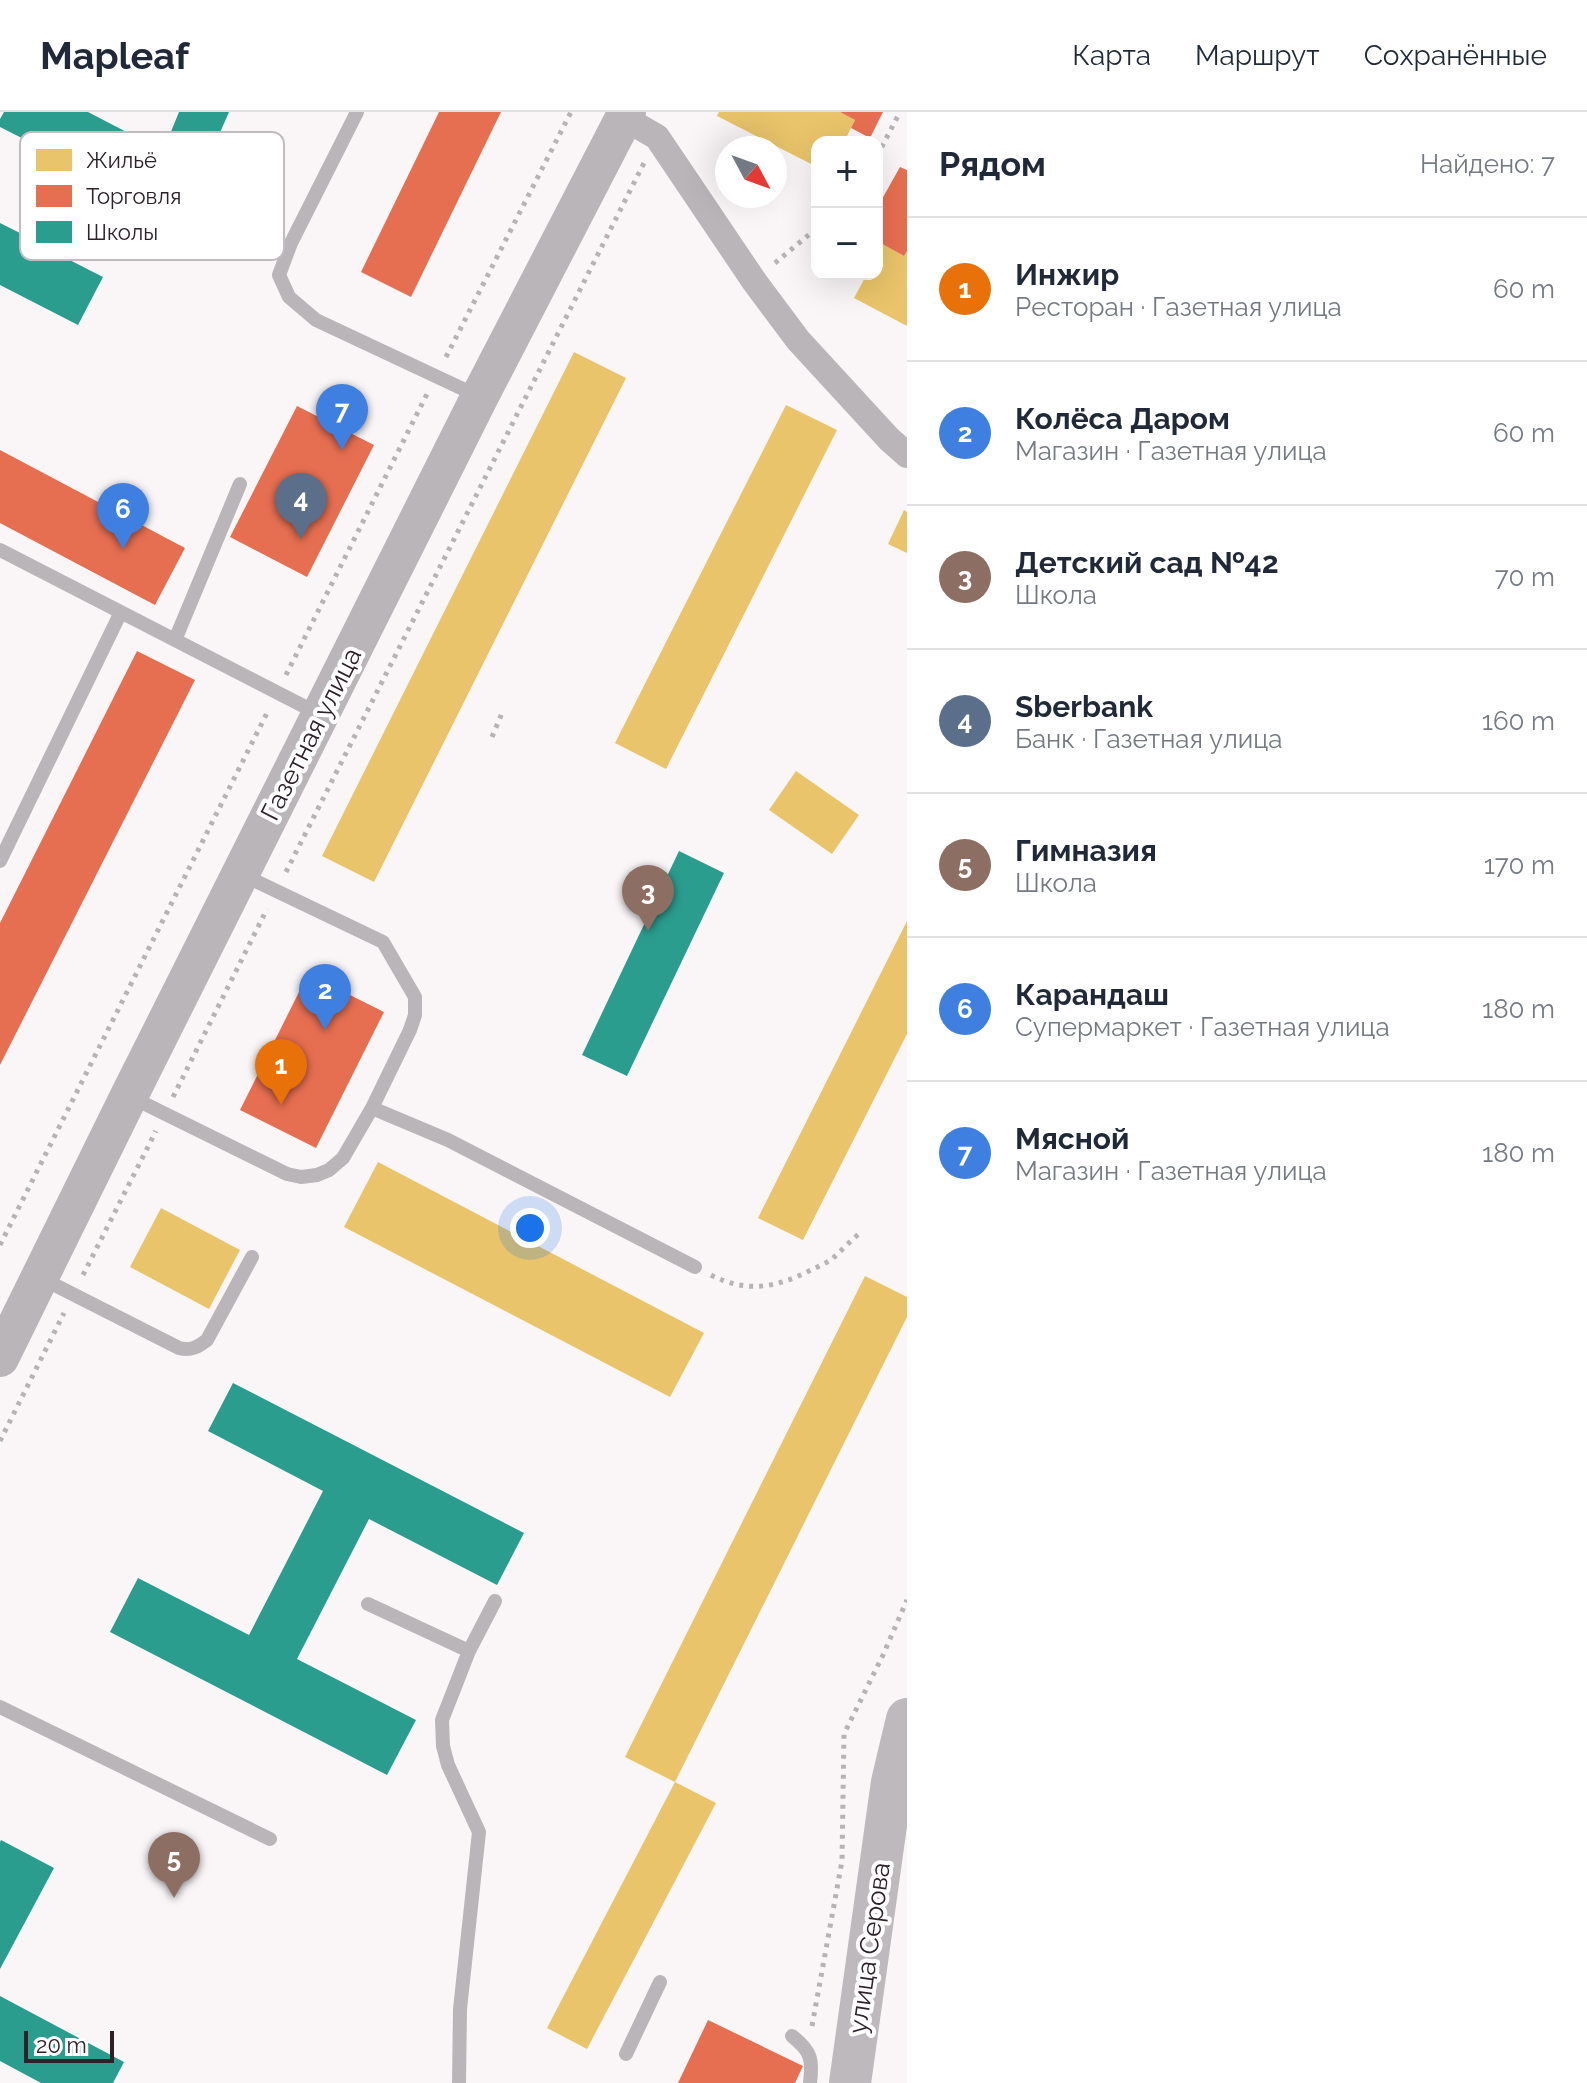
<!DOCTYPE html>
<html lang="ru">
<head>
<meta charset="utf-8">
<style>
	:root { --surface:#fff; --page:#f6f6f7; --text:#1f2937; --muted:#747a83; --line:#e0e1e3; --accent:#0f766e }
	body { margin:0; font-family:Raleway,sans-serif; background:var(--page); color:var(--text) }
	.controls { position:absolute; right:24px; top:24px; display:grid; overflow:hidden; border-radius:16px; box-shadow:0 8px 32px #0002 }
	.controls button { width:72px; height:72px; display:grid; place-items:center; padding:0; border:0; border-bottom:2px solid var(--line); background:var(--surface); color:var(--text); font:40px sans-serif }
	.compass { position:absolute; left:715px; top:24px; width:72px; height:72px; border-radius:50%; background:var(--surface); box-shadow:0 8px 32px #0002; rotate:131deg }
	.scale { position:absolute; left:24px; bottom:20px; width:90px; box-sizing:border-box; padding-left:8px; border:4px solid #2d212a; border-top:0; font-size:22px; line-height:28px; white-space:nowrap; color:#2d212a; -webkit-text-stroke:6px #fff; paint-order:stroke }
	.you { position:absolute; left:530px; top:1116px; width:28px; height:28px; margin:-20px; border:6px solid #fff; border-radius:50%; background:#1a73e8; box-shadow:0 0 0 12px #1a73e833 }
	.badge { display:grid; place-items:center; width:52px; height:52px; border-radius:50%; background:var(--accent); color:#fff; font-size:26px; font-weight:700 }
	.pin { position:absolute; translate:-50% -66px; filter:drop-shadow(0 2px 4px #0008) }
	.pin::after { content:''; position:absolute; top:42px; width:28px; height:24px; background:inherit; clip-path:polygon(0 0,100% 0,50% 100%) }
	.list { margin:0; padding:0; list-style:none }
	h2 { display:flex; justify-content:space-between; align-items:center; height:104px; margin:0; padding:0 32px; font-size:34px }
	h2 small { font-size:26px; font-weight:400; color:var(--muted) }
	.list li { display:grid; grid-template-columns:52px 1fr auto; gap:24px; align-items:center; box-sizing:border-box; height:144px; padding:0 32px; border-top:2px solid var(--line) }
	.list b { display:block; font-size:30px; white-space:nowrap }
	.list p { margin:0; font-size:26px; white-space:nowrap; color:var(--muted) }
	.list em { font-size:26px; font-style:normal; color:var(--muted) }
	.map { position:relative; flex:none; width:907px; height:1971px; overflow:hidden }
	header { display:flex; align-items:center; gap:48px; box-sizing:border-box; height:112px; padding:0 40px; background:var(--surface); border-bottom:2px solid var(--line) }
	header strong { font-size:38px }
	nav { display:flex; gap:44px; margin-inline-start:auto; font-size:28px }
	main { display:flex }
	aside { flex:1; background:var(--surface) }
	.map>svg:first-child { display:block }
	.homes { fill:#e9c46a }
	.shops { fill:#e76f51 }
	.schools { fill:#2a9d8f }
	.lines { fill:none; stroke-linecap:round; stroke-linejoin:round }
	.path { stroke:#b7b2b5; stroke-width:5; stroke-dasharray:4 6; stroke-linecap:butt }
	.lane { stroke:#bab5b8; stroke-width:14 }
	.street { stroke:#bab5b8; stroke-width:26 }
	.secondary { stroke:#b9b5b8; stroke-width:38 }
	.primary { stroke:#beb9bc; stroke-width:42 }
	.labels { text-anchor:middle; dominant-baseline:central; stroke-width:8; stroke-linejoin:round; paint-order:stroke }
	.street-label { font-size:26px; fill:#2d212a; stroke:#fff }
	.key { fill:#fff; stroke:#c0bcbf; stroke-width:2 }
	.key-label { font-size:22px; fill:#2d212a }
</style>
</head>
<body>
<header>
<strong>Mapleaf</strong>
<nav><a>Карта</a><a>Маршрут</a><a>Сохранённые</a></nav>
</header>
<main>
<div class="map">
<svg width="907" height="1971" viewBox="0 0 907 1971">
	<rect width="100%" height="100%" fill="#faf6f8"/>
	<path class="homes" d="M719,0H840L855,8L844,30H817V55L717,4Z
		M883,132L904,144L907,139V214L854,186L867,162H877V143Z
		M574,240L626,266L374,770L322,744Z
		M786,293L837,318L666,657L615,631Z
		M904,398L907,400V441L888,432Z
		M796,659L859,703L832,742L769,698Z
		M907,809V922L803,1128L758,1106Z
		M378,1050L704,1221L670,1285L344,1115Z
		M161,1096L240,1138L209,1197L130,1155Z
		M865,1164L907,1185V1205L675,1670L625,1645Z
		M675,1670L716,1691L587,1937L547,1916Z"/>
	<path class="shops" d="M439,0H501L411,185L361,160Z
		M840,0H883L870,26L851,16L855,8Z
		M900,55L907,58V139L904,144L877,129V96Z
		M297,294L374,333L307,465L230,425Z
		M0,338L185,436L155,493L0,411Z
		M137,539L195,568L0,953V811Z
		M308,862L384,900L316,1036L240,998Z
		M708,1908L803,1954L795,1971H678Z"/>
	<path class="schools" d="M4,0H88L165,40L140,86L90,61L50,138L103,165L78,213L0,173V111L28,125L67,49L0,15V7Z
		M179,0H229L212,39L170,22Z
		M679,739L724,761L627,964L582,943Z
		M233,1271L524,1421L497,1473L369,1407L297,1547L416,1608L387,1663L110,1520L138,1466L249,1523L323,1379L208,1319Z
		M1,1728L54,1756L0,1857V1730Z
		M0,1884L124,1950L113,1971H41L0,1949Z"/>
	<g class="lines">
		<path class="path" d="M877,44L900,0
			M775,151L817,116
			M446,245L571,0
			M286,563L427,282
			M492,625L502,601
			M286,760L644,51
			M173,985L267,797
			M0,1133L269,597
			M83,1163L156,1019
			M711,1163C746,1181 775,1176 809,1159C817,1155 825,1152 832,1147C841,1139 850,1129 860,1121
			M0,1329L64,1201
			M812,1914L842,1749L844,1622L883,1543L907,1488"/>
		<path class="lane" d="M357,0L291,131L279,163L289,185L316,208L478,284
			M0,438L321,603
			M175,528L240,372
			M0,749L121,500
			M131,985L287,1062L301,1065L317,1063L329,1058L343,1046L372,996L410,918L415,903V885L383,830L241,762
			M372,996L448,1028L695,1155
			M41,1166L179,1236C191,1239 198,1235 207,1228L252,1145
			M368,1492L469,1539L442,1608L443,1634L448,1653L479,1720L460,1897L459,1971
			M469,1539L495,1489
			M0,1595L270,1727
			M792,1924C811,1939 813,1947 810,1971
			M626,1942L660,1870"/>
		<path class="street" d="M624,6L657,25L754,169L798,228L889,327L907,343"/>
		<path class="secondary" d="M0,1246L129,984L480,284L627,0"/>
		<path class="primary" d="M850,1971L892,1670L907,1607"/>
	</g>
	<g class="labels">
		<g class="street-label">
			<text transform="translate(311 622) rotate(-63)">Газетная улица</text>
			<text transform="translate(869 1836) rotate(-82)">улица Серова</text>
		</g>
	</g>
	<rect x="20" y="20" width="264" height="128" rx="12" class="key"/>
	<rect x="36" y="37" width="36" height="22" fill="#e9c46a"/>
	<rect x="36" y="73" width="36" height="22" fill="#e76f51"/>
	<rect x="36" y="109" width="36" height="22" fill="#2a9d8f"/>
	<g class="key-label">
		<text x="86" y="56">Жильё</text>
		<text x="86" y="92">Торговля</text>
		<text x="86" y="128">Школы</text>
	</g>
</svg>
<div class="controls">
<button>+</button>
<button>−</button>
</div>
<svg class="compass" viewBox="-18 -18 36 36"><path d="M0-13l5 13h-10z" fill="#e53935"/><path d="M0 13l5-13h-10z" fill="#747a83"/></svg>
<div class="scale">20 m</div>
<div class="you"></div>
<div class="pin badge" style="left:281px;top:993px;background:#e8710a">1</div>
<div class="pin badge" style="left:325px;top:918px;background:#3f7fe0">2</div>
<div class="pin badge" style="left:648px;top:819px;background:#8d6e63">3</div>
<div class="pin badge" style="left:301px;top:427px;background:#5c6f8a">4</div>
<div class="pin badge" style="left:174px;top:1786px;background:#8d6e63">5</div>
<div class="pin badge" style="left:123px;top:437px;background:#3f7fe0">6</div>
<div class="pin badge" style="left:342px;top:338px;background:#3f7fe0">7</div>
</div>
<aside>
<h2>Рядом<small>Найдено: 7</small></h2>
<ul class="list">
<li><span class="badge" style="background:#e8710a">1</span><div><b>Инжир</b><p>Ресторан · Газетная улица</p></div><em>60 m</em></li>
<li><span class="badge" style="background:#3f7fe0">2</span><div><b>Колёса Даром</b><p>Магазин · Газетная улица</p></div><em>60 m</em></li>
<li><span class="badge" style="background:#8d6e63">3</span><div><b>Детский сад №42</b><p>Школа</p></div><em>70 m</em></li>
<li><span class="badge" style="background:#5c6f8a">4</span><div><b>Sberbank</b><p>Банк · Газетная улица</p></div><em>160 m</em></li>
<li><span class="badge" style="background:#8d6e63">5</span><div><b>Гимназия</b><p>Школа</p></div><em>170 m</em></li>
<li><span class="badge" style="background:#3f7fe0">6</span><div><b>Карандаш</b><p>Супермаркет · Газетная улица</p></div><em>180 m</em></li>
<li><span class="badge" style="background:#3f7fe0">7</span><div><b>Мясной</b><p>Магазин · Газетная улица</p></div><em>180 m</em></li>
</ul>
</aside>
</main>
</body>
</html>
